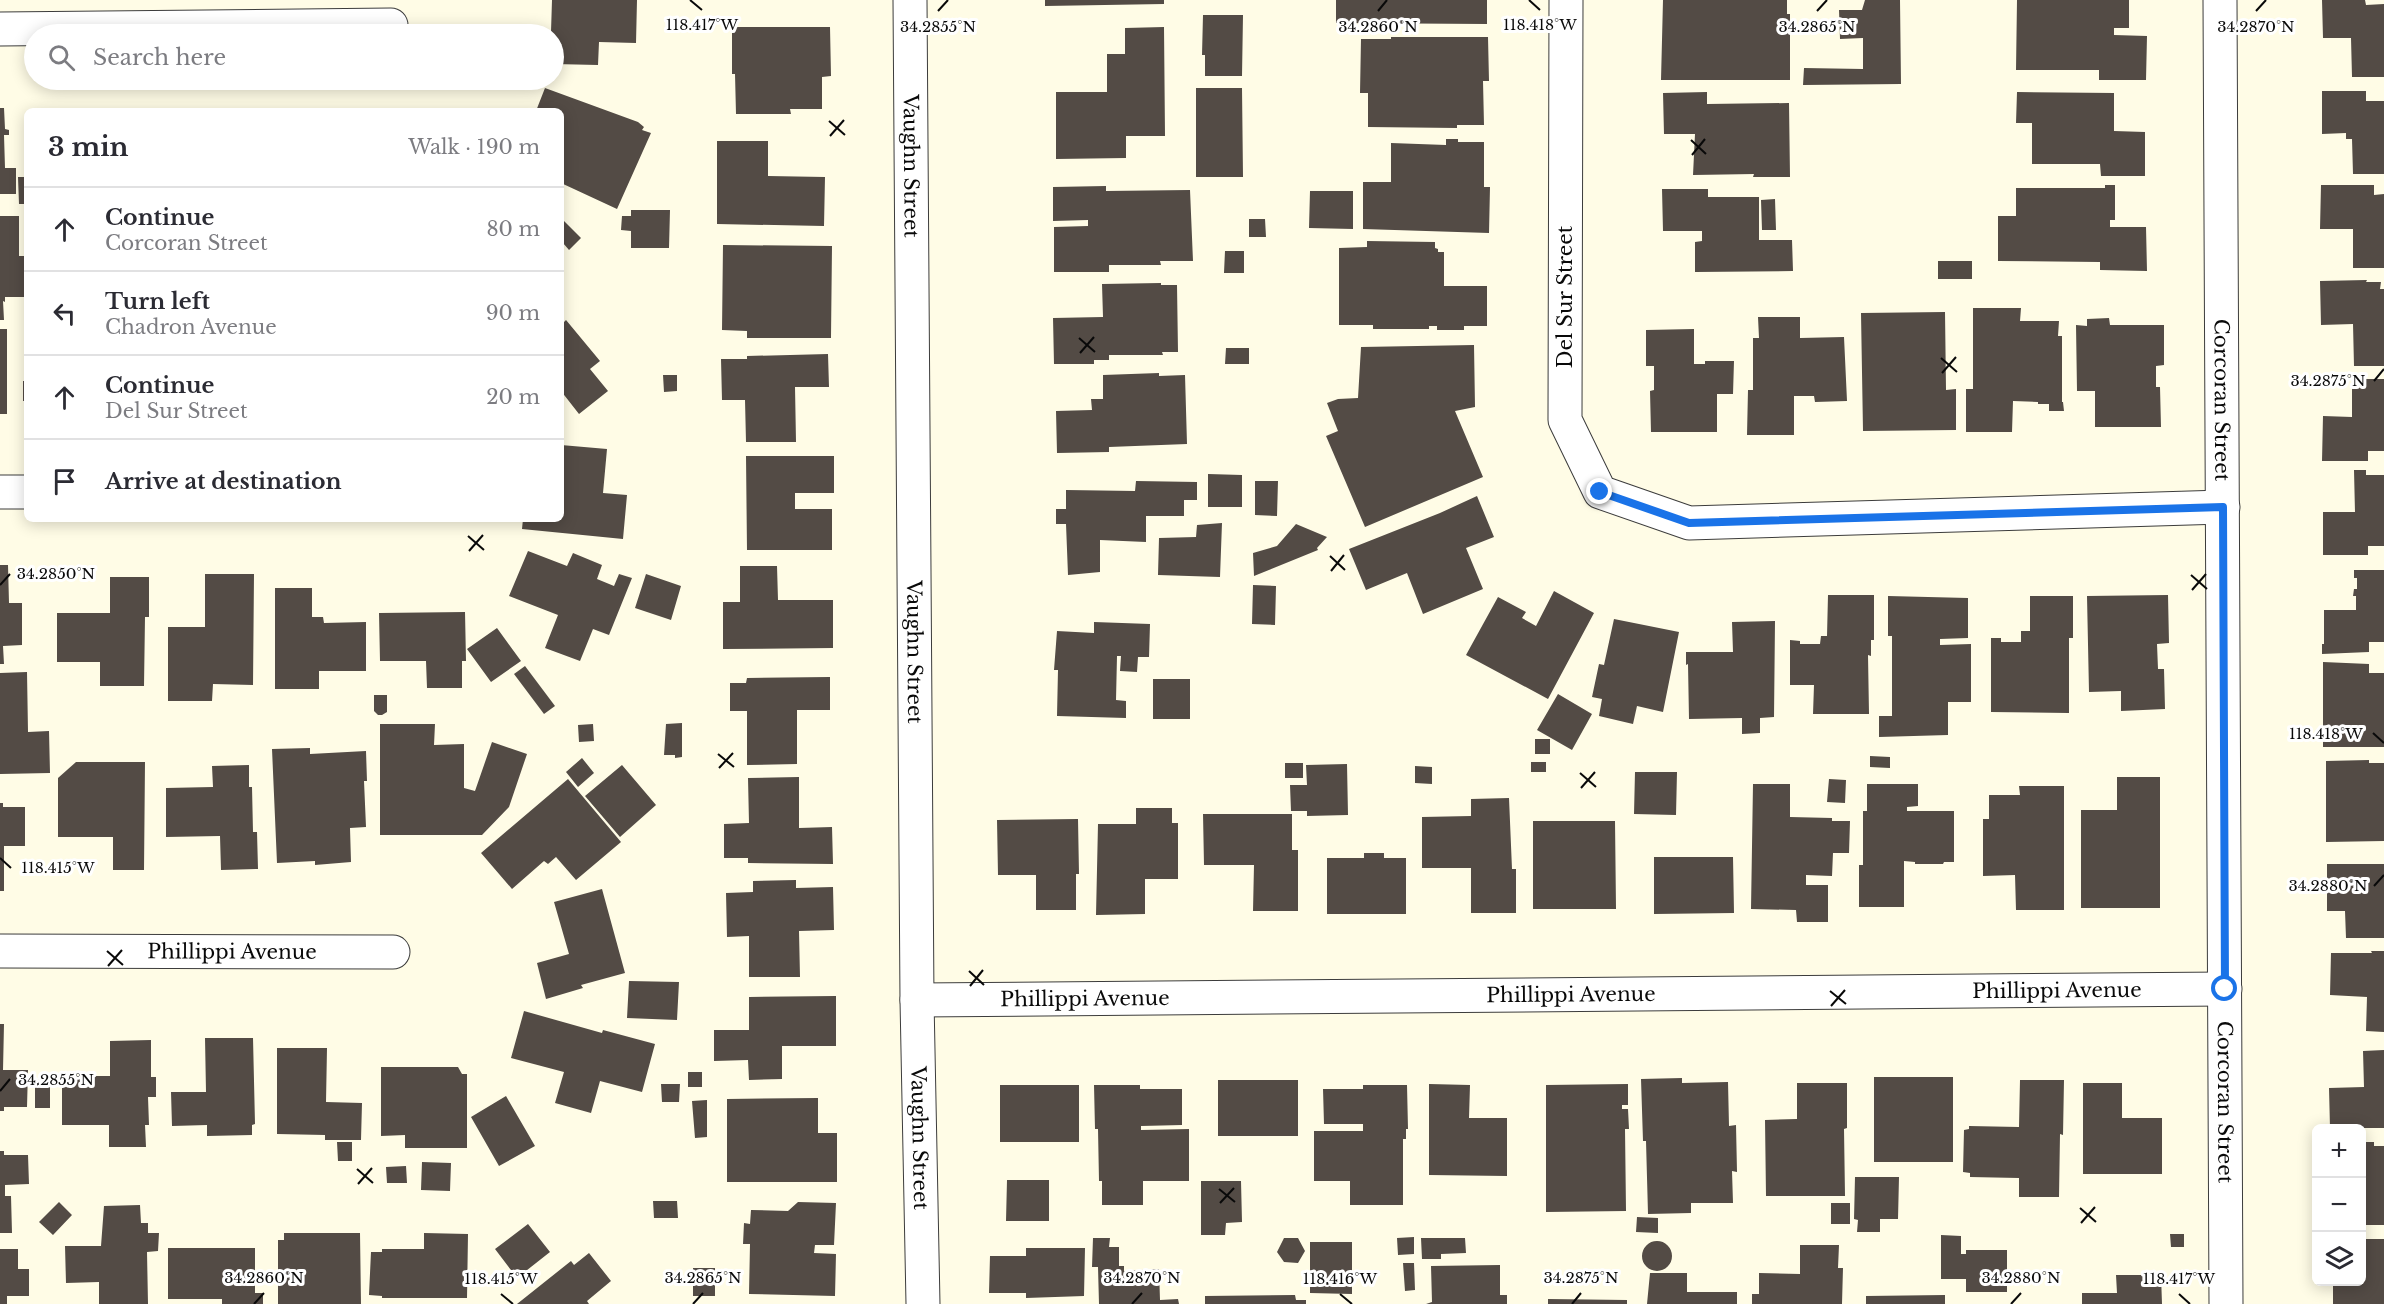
<!DOCTYPE html>
<html lang="en">
<head>
<meta charset="utf-8">
<style>
	:root { --surface:#fff; --page:#f2f2f3; --text:#2b2b33; --muted:#7c7c81; --line:#e1e1e2 }
	body { margin:0; font-family:"Libre Baskerville",serif; background:var(--page); color:var(--text) }
	.controls { position:absolute; right:18px; bottom:18px; display:grid; overflow:hidden; border-radius:9px; box-shadow:0 3px 15px #0003 }
	.controls button { width:54px; height:54px; display:grid; place-items:center; padding:0; border:0; border-bottom:2px solid var(--line); background:var(--surface); color:var(--text); font:30px sans-serif }
	.stop { position:absolute; width:18px; height:18px; margin:-14px; border:4px solid #1a73e8; border-radius:50%; background:#fff }
	.stop.end { background:#1a73e8; border-color:#fff; box-shadow:0 2px 6px #0008 }
	.list { margin:0; padding:0; list-style:none }
	h2 { display:flex; justify-content:space-between; align-items:center; height:78px; margin:0; padding:0 24px; font-size:26px }
	h2 small { font-size:20px; font-weight:400; color:var(--muted) }
	.list li { display:grid; grid-template-columns:39px 1fr auto; gap:18px; align-items:center; box-sizing:border-box; height:84px; padding:0 24px; border-top:2px solid var(--line) }
	.list b { display:block; font-size:22px; white-space:nowrap }
	.list p { margin:0; font-size:20px; white-space:nowrap; color:var(--muted) }
	.list em { font-size:20px; font-style:normal; color:var(--muted) }
	.icon { flex:none; width:33px; height:33px; fill:none; stroke:currentColor; stroke-width:2; stroke-linecap:round; stroke-linejoin:round }
	.map { position:relative; flex:none; width:2384px; height:1304px; overflow:hidden }
	.search { position:absolute; background:var(--surface); box-shadow:0 3px 15px #0003; left:24px; top:24px; width:540px; height:66px; display:flex; align-items:center; gap:15px; box-sizing:border-box; padding:0 21px; border-radius:33px; color:var(--muted); font-size:22px }
	.panel { position:absolute; background:var(--surface); box-shadow:0 3px 15px #0003; left:24px; top:108px; width:540px; height:414px; border-radius:9px }
	.map>svg:first-child { display:block }
	.building { fill:#534b45 }
	.lines { fill:none; stroke-linecap:round; stroke-linejoin:round }
	.minor-casing { stroke:#3c3c3c; stroke-width:35 }
	.tertiary-casing { stroke:#3c3c3c; stroke-width:35 }
	.minor { stroke:#fff; stroke-width:33 }
	.tertiary { stroke:#fff; stroke-width:33 }
	.route { stroke:#1a73e8; stroke-width:8 }
	.ticks { fill:none; stroke:#090909; stroke-width:2 }
	.labels { text-anchor:middle; dominant-baseline:central; stroke-width:6; stroke-linejoin:round; paint-order:stroke }
	.street-label { font-size:20px; fill:#090909; stroke:#fff }
	.ticks-label { font-size:15px; text-anchor:middle; fill:#090909; stroke:#fff; stroke-width:6; stroke-linejoin:round; paint-order:stroke }
</style>
</head>
<body>
<div class="map">
<svg width="2384" height="1304" viewBox="0 0 2384 1304">
	<rect width="100%" height="100%" fill="#fffce6"/>
	<path class="building" d="M552,0H637L636,43L599,42L598,65L554,64V34H515V31L551,32Z
		M1045,0H1164V4L1045,6Z
		M1336,0H1487V24L1336,23Z
		M1663,0H1787V14H1790V80H1661Z
		M1865,0H1900L1901,84L1803,85L1804,68L1863,69V38L1840,39L1839,10H1862Z
		M2017,0H2129V28H2114V35L2147,36L2146,80H2099V70H2016Z
		M2322,0H2365L2366,5L2384,4V77H2352L2351,38H2323Z
		M1203,15H1243L1242,76H1205V55H1202Z
		M732,27H830L831,76L822,77V109H790L791,114H736L735,74H732Z
		M1164,27L1165,136H1126V158L1056,159V92H1107V54H1125V28Z
		M1391,37H1488L1489,81H1483L1484,125H1457V128L1368,127V93H1360L1361,39H1391Z
		M545,88L638,122L644,127L642,130L651,133L617,209L561,183V111H536Z
		M1196,88H1242L1243,177H1196Z
		M2322,91H2366V101H2384V174H2353L2352,139H2346V133L2322,134Z
		M1707,92V104L1789,103L1790,177H1753L1754,174L1693,175L1695,134H1664L1663,93Z
		M2017,92L2114,93V131L2145,132V176H2101L2100,164H2032V123H2016Z
		M0,108H4L5,129L9,130V135H4L5,168H16V194H0Z
		M1446,139H1458V142H1484V187H1490L1489,233L1363,229V182H1391V143L1446,145Z
		M717,141H768V176L825,177L824,226L717,224Z
		M18,177H27V204H19Z
		M2105,185H2115V220H2110V227H2146L2147,271L2100,270V262L1998,261V216H2016V188H2105Z
		M2321,185H2374V195L2384,194V268H2353V229H2320Z
		M1106,186V191L1190,190L1193,261H1160L1161,265H1109V272H1054V227L1088,226V220L1053,221V187Z
		M1662,189H1708V197H1759V240H1792L1793,271L1695,272V242L1702,241V231H1663Z
		M1310,191H1353V229L1309,228Z
		M1775,199L1776,230H1762L1761,200Z
		M631,210H670L669,248H631V231L621,230L622,216H631Z
		M0,216H19V256H27V297H5V302L3,301L4,320H0Z
		M561,218L581,238L569,250L563,243L561,245Z
		M1249,219H1265L1266,237H1249Z
		M1367,241L1435,242V248L1438,249V252H1444V286H1487V326H1464V330H1437V326H1429V329H1373V325H1339V248L1367,247Z
		M723,245L832,246L831,338H747V331L722,330Z
		M1225,251H1244V273H1224Z
		M1938,261H1972V279H1938Z
		M2367,280L2366,282H2381L2380,289H2384V366H2354L2353,324L2321,325L2320,281Z
		M1161,283V285H1177L1178,352H1162L1163,355H1109V360H1094V364H1054L1053,318L1103,317L1102,284Z
		M1973,308H2021L2020,321H2059L2058,336H2062V402H2063L2064,411H2049V404H2038V402L2013,401L2012,432H1966V389H1973Z
		M1945,312L1946,390L1956,389V430L1863,431L1861,313Z
		M1758,317H1800V338L1844,337L1847,401L1815,402L1814,396H1794V435H1747L1748,390H1753V338H1759Z
		M2109,318L2110,325H2164V365L2156,366V387H2160L2161,427H2095V391H2077L2076,325L2087,326V319Z
		M566,320L600,361L590,369L608,391L579,414L561,391V325Z
		M0,329H7V414H0Z
		M1694,329V364H1705V361H1734L1733,394H1717V432H1651L1650,391L1654,390V366H1646V330Z
		M1474,345L1475,407L1455,411L1483,477L1365,527L1326,436L1338,431L1327,403L1338,399L1358,398L1361,347Z
		M1226,348H1249V364H1225Z
		M828,354L829,387H795L796,442H746L745,400H722L721,359H747V356Z
		M1159,373V376L1185,375L1187,444L1109,447V452L1057,453L1056,411L1092,410L1091,399H1103V375Z
		M663,375H677V391L664,392Z
		M2352,379H2384V451H2368V461H2322L2323,416L2352,417Z
		M23,381H27V401H23Z
		M561,445L607,449L603,493L627,495L623,539L522,529L523,519H561Z
		M746,456H834V493H795V509H832V550H747Z
		M2354,470H2366V475H2384V546H2368V555H2323V512H2355Z
		M1208,474L1242,475V507H1208Z
		M1136,481L1197,482V500H1184V516H1146V542L1100,540V572L1068,575L1066,524H1056V509H1066V490L1135,491Z
		M1255,481H1278L1277,516L1255,515Z
		M1477,496L1494,537L1466,548L1483,589L1423,614L1407,573L1366,590L1349,549L1440,513Z
		M1222,523L1220,577L1158,575L1159,538L1196,537L1197,525Z
		M1296,524L1327,537L1317,548L1318,550L1254,576L1253,553L1277,546Z
		M528,551L567,566L573,553L602,565L597,579L614,586L619,574L632,578L609,635L593,629L580,661L545,648L558,615L509,596Z
		M0,565H8L9,603H22V645L3,646L4,664H0Z
		M740,566H777L778,600H833V648L723,649V602H740Z
		M2354,570H2384V642H2369V652L2322,654V644H2324V610H2356V596H2353L2354,589H2357V578H2354Z
		M205,574H254L253,685L213,684L212,701H168V627H205Z
		M646,574L681,586L671,620L635,608Z
		M110,577H149V617H145L144,686H100V662H57V613H110Z
		M1253,585L1276,586L1275,625L1252,624Z
		M275,588H312V617H323L324,623L366,622V671H319V689H275Z
		M1554,591L1594,613L1548,699L1466,655L1498,597L1526,612L1522,618L1536,626Z
		M1828,595H1874V640H1871V656L1868,655L1869,714H1813L1814,685H1790V640L1800,641V644H1820L1821,636H1827Z
		M2168,595L2169,643L2157,644L2158,669H2164L2165,709L2121,711V691L2089,692L2087,596Z
		M1888,596L1968,598V638L1940,639V645L1971,644V702H1948V735L1879,737V716H1892V636H1888Z
		M2030,596H2073V638H2069V713L1991,712V638H2001V642H2021V631H2030Z
		M465,612L466,661H462V688H427L426,661H380L379,613Z
		M1614,619L1679,632L1663,712L1637,706L1633,724L1599,716L1602,699L1592,697L1599,664L1604,665Z
		M1775,621L1774,717L1760,718V733L1742,734V718L1689,719L1688,664L1686,665V652H1733L1732,622Z
		M1094,622L1150,624L1149,657H1138L1137,672L1120,671L1121,656H1117L1116,700L1126,701V718L1057,716L1058,670H1054L1057,631L1094,633Z
		M497,628L521,661L491,682L467,649Z
		M2323,662L2369,664V673H2384V747H2323Z
		M525,666L555,706L544,714L514,674Z
		M27,672L28,732L49,731L50,773L0,774V673Z
		M830,677V710H797V764L747,765V711H730V683H746L747,678Z
		M1153,679H1190V719H1153Z
		M1558,694L1592,714L1572,750L1537,730Z
		M374,695H387V712L382,715H378L374,711Z
		M682,723V757L675,758V755H664L666,724Z
		M380,724H435L434,745L464,744V788L475,791L492,742L527,754L509,807L482,835H380Z
		M593,724L594,741L579,742L578,725Z
		M1535,739H1550V754H1535Z
		M310,748V754L366,751L367,781H364L366,827L350,828L351,862L315,865V861L277,863L272,749Z
		M1870,756L1890,757V768L1870,767Z
		M582,758L594,773L578,787L566,772Z
		M2369,760V763H2384V841L2326,842V761Z
		M76,762H145L144,870H113V837H58V778Z
		M1531,762H1546V772H1531Z
		M1285,763H1303V778H1285Z
		M1347,764L1348,815L1307,816V811H1291L1290,785H1307L1306,765Z
		M249,765V787H252L253,832H257L258,869L221,870L220,836L166,837V788L213,787L212,766Z
		M622,765L656,805L620,837L585,796Z
		M1415,766L1432,767V784L1415,783Z
		M1635,772H1677L1676,815L1634,814Z
		M799,777V828L832,827L833,864L748,863V858H724V824L749,823L748,778Z
		M2117,777H2160V908H2081V810H2117Z
		M568,779L621,842L576,880L556,857L548,864L544,861L512,889L481,853Z
		M1829,779L1846,780L1845,803L1827,802Z
		M1753,784H1790V817L1832,818V821H1850L1849,853H1833L1832,876L1806,875V885H1828V922H1797L1796,910L1751,909Z
		M1867,784H1918V806L1907,807V811H1954V862H1944L1943,864H1915V862L1904,861V907H1859V865H1863V811H1867Z
		M2019,786H2064V910H2016L2015,875L1983,876V819H1989V795H2020Z
		M1509,798L1512,869H1516V913H1471V868H1422V817L1471,816V799Z
		M0,803H3V807H25V846H4V891H0Z
		M1136,808H1172V823H1178V879H1145V914L1096,915L1098,824H1136Z
		M1203,814H1292V850H1298V911H1253L1254,865H1204Z
		M1078,819L1079,874H1076V910H1036V875H998L997,820Z
		M1533,821H1615L1616,909H1533Z
		M1364,853H1384V858H1406V914H1327V858H1364Z
		M1654,857H1733L1734,913L1654,914Z
		M2327,864H2384V938H2346L2345,911H2327Z
		M796,880V888L833,887L834,930L799,931L800,977H749V936L727,937L726,893L753,892V881Z
		M602,889L625,973L581,985L583,988L546,999L537,963L569,954L554,902Z
		M2371,951H2384V1032L2366,1031L2367,997L2330,995L2331,953H2372Z
		M629,981L679,982L677,1020L627,1018Z
		M836,996V1046H782V1079L749,1080L748,1060L714,1061V1030H749V997Z
		M524,1011L602,1033L603,1030L655,1044L642,1092L600,1081L591,1113L555,1103L564,1072L511,1058Z
		M0,1024H4L3,1070H28L27,1107H4V1111H0Z
		M205,1038H253L255,1124L252,1125V1135L207,1136V1125L172,1126L171,1092H206Z
		M151,1040V1077H156V1097H148L149,1125H145L146,1147H109V1125H62V1076H110V1041Z
		M277,1048H327L326,1102L362,1103L361,1140H325V1135L277,1134Z
		M2384,1050V1128H2330L2329,1088L2364,1087L2363,1051Z
		M381,1067H458L462,1074H467V1148H405V1135L381,1136Z
		M688,1072H702V1087H688Z
		M1874,1077H1953V1162H1874Z
		M1682,1078V1083L1728,1082L1729,1126L1736,1125L1737,1172L1732,1171L1733,1203H1691V1213L1648,1214L1646,1141H1643L1641,1079Z
		M1218,1080H1298V1136H1218Z
		M2020,1080H2064L2063,1135L2060,1134L2059,1197H2019V1178L1970,1177V1173L1963,1172L1964,1130L1969,1129V1126L2019,1127Z
		M35,1082H50V1108H35Z
		M1797,1083H1847V1128L1844,1129L1845,1196H1766L1765,1120L1797,1119Z
		M2083,1083H2122V1118H2162V1174H2083Z
		M661,1084H680L679,1102H662Z
		M1429,1084L1470,1085L1469,1118H1507V1176L1429,1175Z
		M1628,1084V1105H1622V1109H1628L1629,1129H1625L1626,1211L1546,1212V1085Z
		M1000,1085H1079V1142H1000Z
		M1094,1085H1140V1089H1182V1125L1141,1126V1130L1189,1129V1181H1143V1205H1102V1181H1099L1098,1129H1095Z
		M1363,1085H1407L1408,1129H1406V1139H1403V1205H1350V1181H1314V1131H1363V1124H1324L1323,1089H1363Z
		M506,1096L535,1146L499,1166L471,1117Z
		M818,1098V1133H837V1182H727V1099Z
		M707,1100V1137L695,1138L692,1101Z
		M337,1142H352V1161H338Z
		M2362,1142H2374V1146H2384V1225H2362Z
		M0,1151H4V1155H28L29,1184L5,1185V1196H11L12,1233H0Z
		M422,1162L451,1163L450,1191L421,1190Z
		M406,1166L407,1183H387L386,1167Z
		M1855,1177H1899L1898,1219H1880V1232H1857L1858,1220L1854,1219Z
		M1007,1180H1049V1221H1006Z
		M1201,1181H1241L1242,1222L1226,1223L1225,1235H1201Z
		M653,1201H677L678,1218H654Z
		M59,1202L72,1215L53,1235L39,1222Z
		M798,1202L836,1203L834,1245H815L814,1253L836,1254L835,1296L749,1294L750,1244H743L744,1223L750,1224L751,1210L788,1211Z
		M1831,1203H1850V1224H1831Z
		M140,1205L141,1223H148V1233H159L158,1251L147,1252L148,1304H99V1282L66,1283L65,1246H101L104,1206Z
		M1637,1217L1658,1218V1233L1636,1232Z
		M528,1224L550,1252L517,1278L495,1249Z
		M284,1233H360L361,1304H278V1240H284Z
		M424,1233L468,1234L467,1298H382V1296L369,1295L371,1252H382V1249H424Z
		M2170,1234H2184V1247H2171Z
		M1941,1235L1961,1236V1254H1966V1250H2007V1292H1966V1279H1941Z
		M1414,1237V1254L1398,1255L1397,1238Z
		M1093,1238H1110L1109,1247H1119V1266H1124V1271L1159,1269L1160,1300L1178,1299L1179,1304H1099L1098,1267H1092Z
		M1284,1238H1298L1305,1251L1298,1263L1284,1262L1277,1252Z
		M1421,1238H1465L1466,1253L1441,1254V1259H1422Z
		M2362,1239H2384V1304H2333V1282H2362Z
		M1642 1256a15 15 0 1 1 30 0a15 15 0 1 1-30 0Z
		M1310,1242H1352V1294L1310,1293Z
		M1800,1245H1839L1838,1268H1843L1842,1304H1752V1294H1759V1273L1800,1274Z
		M168,1248H255V1293H263V1304H222V1299H168Z
		M1026,1248H1085L1084,1296L1026,1298V1293H989L990,1256H1026Z
		M0,1249H18V1269H29V1296H7V1304H0Z
		M589,1253L611,1281L587,1301L589,1304H517L571,1261L574,1265Z
		M1403,1263H1414L1415,1290L1405,1291Z
		M1500,1265V1295H1507V1304H1426L1432,1302L1431,1266Z
		M693,1268H715V1296H693Z
		M1650,1273H1687V1292H1737V1304H1647Z
		M2116,1275H2161L2162,1304H2082V1293H2117Z
		M1295,1295L1296,1300H1306V1304H1205V1296Z
		M1945,1295V1304H1866V1296Z
		M1548,1299L1627,1300V1304H1548Z"/>
	<g class="lines">
		<defs>
			<g id="minor">
				<path d="M1566,0L1565,420L1600,492L1689,523L2223,507"/>
				<path id="s1" d="M2220,0L2226,1304"/>
				<path d="M0,29L391,25"/>
				<path d="M0,492H27"/>
				<path id="s2" d="M0,951L393,952"/>
				<path id="s3" d="M917,1000L2225,989"/>
			</g>
			<g id="tertiary">
				<path id="s4" d="M910,0L917,1000L923,1304"/>
			</g>
		</defs>
		<use href="#minor" class="minor-casing"/>
		<use href="#tertiary" class="tertiary-casing"/>
		<use href="#minor" class="minor"/>
		<use href="#tertiary" class="tertiary"/>
	</g>
	<g class="lines">
		<path class="route" d="M1600,492L1689,523L2223,507L2225,989"/>
	</g>
	<path class="ticks" d="M690,0L702,10M1529,0L1540,10M938,11L948,0M1378,11L1387,0M1817,11L1827,0M2256,11L2266,0M829,121L845,135M830,136L844,120M1691,140L1706,154M1692,155L1705,139M1079,338L1095,352M1080,353L1094,337M1941,358L1957,372M1942,373L1956,357M2374,381L2384,369M468,536L484,550M469,551L483,535M1330,556L1345,570M1331,571L1344,555M2191,575L2207,589M0,585L10,574M2192,590L2206,574M2373,733L2384,743M718,754L734,767M719,768L733,753M1580,773L1596,787M1581,788L1595,772M0,858L11,868M2374,886L2384,875M107,951L123,965M108,966L122,950M969,971L984,985M970,986L983,970M1830,991L1846,1004M1831,1006L1845,990M0,1091L10,1079M357,1169L373,1183M358,1184L372,1168M1219,1189L1235,1202M1220,1203L1234,1188M2080,1208L2096,1222M2081,1223L2095,1207M501,1294L513,1304M1340,1294L1352,1304M2179,1294L2190,1304M254,1304L264,1293M693,1304L703,1293M1132,1304L1142,1293M1572,1304L1581,1293M2011,1304L2021,1293"/>
	<g class="labels">
		<g class="street-label">
			<text stroke="none"><textPath href="#s4" startOffset="166">Vaughn Street</textPath></text>
			<text transform="translate(1565 297) rotate(-90)">Del Sur Street</text>
			<text stroke="none"><textPath href="#s1" startOffset="400">Corcoran Street</textPath></text>
			<text stroke="none"><textPath href="#s4" startOffset="652">Vaughn Street</textPath></text>
			<text stroke="none"><textPath href="#s2" startOffset="232">Phillippi Avenue</textPath></text>
			<text stroke="none"><textPath href="#s3" startOffset="1140">Phillippi Avenue</textPath></text>
			<text stroke="none"><textPath href="#s3" startOffset="654">Phillippi Avenue</textPath></text>
			<text stroke="none"><textPath href="#s3" startOffset="168">Phillippi Avenue</textPath></text>
			<text stroke="none"><textPath href="#s1" startOffset="1102">Corcoran Street</textPath></text>
			<text stroke="none"><textPath href="#s4" startOffset="1138">Vaughn Street</textPath></text>
		</g>
	</g>
	<g class="ticks-label">
		<text x="702" y="30">118.417°W</text>
		<text x="1540" y="30">118.418°W</text>
		<text x="1378" y="32">34.2860°N</text>
		<text x="1817" y="32">34.2865°N</text>
		<text x="2256" y="32">34.2870°N</text>
		<text x="938" y="32">34.2855°N</text>
		<text x="2328" y="386">34.2875°N</text>
		<text x="56" y="579">34.2850°N</text>
		<text x="2326" y="739">118.418°W</text>
		<text x="58" y="873">118.415°W</text>
		<text x="2328" y="891">34.2880°N</text>
		<text x="56" y="1085">34.2855°N</text>
		<text x="264" y="1283">34.2860°N</text>
		<text x="703" y="1283">34.2865°N</text>
		<text x="1142" y="1283">34.2870°N</text>
		<text x="1581" y="1283">34.2875°N</text>
		<text x="2021" y="1283">34.2880°N</text>
		<text x="501" y="1284">118.415°W</text>
		<text x="1340" y="1284">118.416°W</text>
		<text x="2179" y="1284">118.417°W</text>
	</g>
</svg>
<div class="controls">
<button>+</button>
<button>−</button>
<button><svg class="icon" aria-label="layers" viewBox="0 0 24 24"><path d="M12 4l9 5-9 5-9-5zM3 14l9 5 9-5"/></svg></button>
</div>
<div class="stop" style="left:2225px;top:989px"></div>
<div class="stop end" style="left:1600px;top:492px"></div>
<div class="search"><svg class="icon" aria-label="search" viewBox="0 0 24 24"><circle cx="10" cy="10" r="6"/><path d="M15 15l6 6"/></svg>Search here</div>
<section class="panel">
<h2>3 min<small>Walk · 190 m</small></h2>
<ul class="list">
<li><svg class="icon" aria-label="ahead" viewBox="0 0 24 24"><path d="M12 20V5M6 11l6-6 6 6"/></svg><div><b>Continue</b><p>Corcoran Street</p></div><em>80 m</em></li>
<li><svg class="icon" aria-label="left" viewBox="0 0 24 24"><path d="M17 20v-9H6M10 6l-5 5 5 5"/></svg><div><b>Turn left</b><p>Chadron Avenue</p></div><em>90 m</em></li>
<li><svg class="icon" aria-label="ahead" viewBox="0 0 24 24"><path d="M12 20V5M6 11l6-6 6 6"/></svg><div><b>Continue</b><p>Del Sur Street</p></div><em>20 m</em></li>
<li><svg class="icon" aria-label="arrive" viewBox="0 0 24 24"><path d="M6 21V4h12l-3 4 3 4H6"/></svg><div><b>Arrive at destination</b></div></li>
</ul>
</section>
</div>
</body>
</html>
